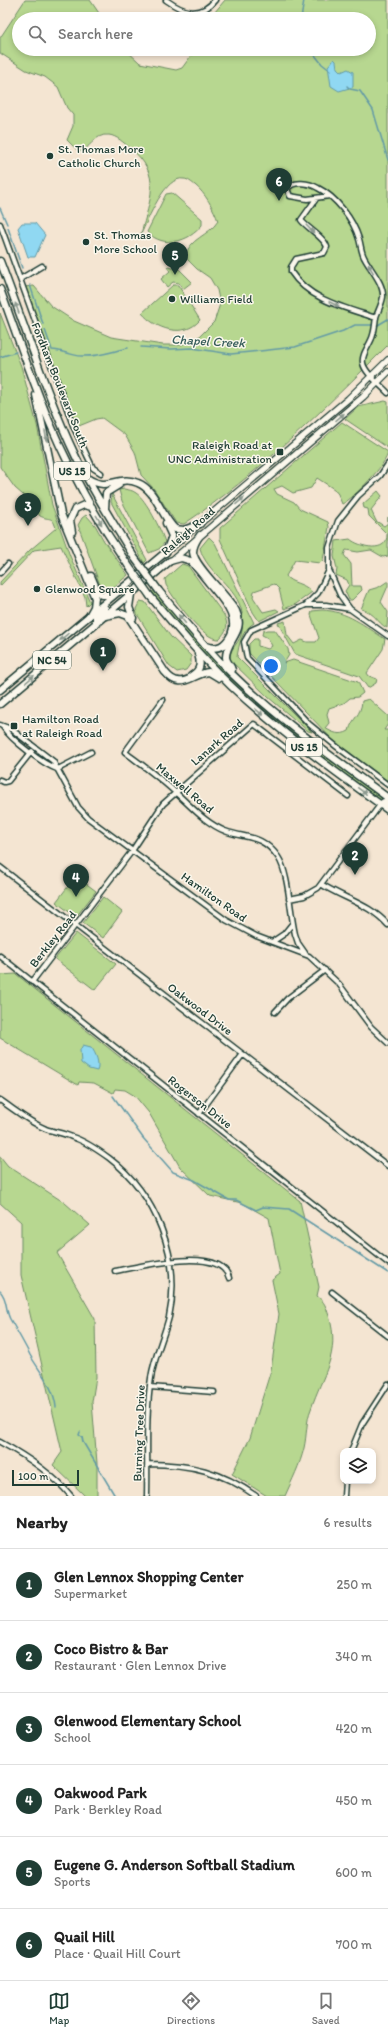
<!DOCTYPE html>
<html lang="en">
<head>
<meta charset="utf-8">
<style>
	:root { --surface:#fff; --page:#f2f2f2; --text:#222; --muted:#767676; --line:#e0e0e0; --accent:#1f3d34 }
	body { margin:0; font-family:Itim,sans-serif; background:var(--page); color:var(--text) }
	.controls { position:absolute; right:12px; bottom:12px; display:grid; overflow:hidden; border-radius:8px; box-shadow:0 2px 6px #0003 }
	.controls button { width:36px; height:36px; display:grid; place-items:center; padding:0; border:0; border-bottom:1px solid var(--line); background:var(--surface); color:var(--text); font:20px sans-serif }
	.scale { position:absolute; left:12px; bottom:10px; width:67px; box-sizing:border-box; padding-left:4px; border:2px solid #1f3d34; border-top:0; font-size:11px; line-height:14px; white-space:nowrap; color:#1f3d34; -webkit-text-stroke:3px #fbf7ec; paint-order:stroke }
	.you { position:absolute; left:271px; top:666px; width:14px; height:14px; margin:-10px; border:3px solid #fff; border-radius:50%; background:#1a73e8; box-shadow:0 0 0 6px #1a73e833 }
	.badge { display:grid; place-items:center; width:26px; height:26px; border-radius:50%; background:var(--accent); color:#fff; font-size:13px; font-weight:700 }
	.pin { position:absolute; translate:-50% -33px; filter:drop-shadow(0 1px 2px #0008) }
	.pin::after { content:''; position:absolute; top:21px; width:14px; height:12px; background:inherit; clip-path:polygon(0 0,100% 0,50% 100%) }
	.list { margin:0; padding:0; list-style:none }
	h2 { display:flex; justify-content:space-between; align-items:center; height:52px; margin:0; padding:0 16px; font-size:17px }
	h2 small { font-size:13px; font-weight:400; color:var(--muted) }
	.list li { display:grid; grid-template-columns:26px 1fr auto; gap:12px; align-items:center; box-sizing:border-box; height:72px; padding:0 16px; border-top:1px solid var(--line) }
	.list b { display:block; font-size:15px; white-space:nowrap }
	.list p { margin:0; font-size:13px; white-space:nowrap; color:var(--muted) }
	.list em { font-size:13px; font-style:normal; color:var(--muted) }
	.icon { flex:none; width:22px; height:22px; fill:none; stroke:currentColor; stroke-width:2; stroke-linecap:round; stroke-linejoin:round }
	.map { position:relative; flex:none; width:388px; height:1496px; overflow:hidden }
	.search { position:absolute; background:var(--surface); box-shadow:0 2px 6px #0003; left:12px; right:12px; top:12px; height:44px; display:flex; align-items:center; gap:10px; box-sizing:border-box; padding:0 14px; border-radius:22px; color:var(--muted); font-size:15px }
	.sheet { height:484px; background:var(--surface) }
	nav { display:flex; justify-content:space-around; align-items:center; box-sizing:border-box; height:56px; border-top:1px solid var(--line); background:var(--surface); font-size:11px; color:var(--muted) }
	nav a { display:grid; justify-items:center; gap:2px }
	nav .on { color:var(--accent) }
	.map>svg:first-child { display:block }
	.green { fill:#b7d790; stroke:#6b8a62 }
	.water { fill:#90d8f2; stroke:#639aa6 }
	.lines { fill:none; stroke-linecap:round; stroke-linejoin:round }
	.stream { stroke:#639aa6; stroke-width:1.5 }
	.minor-casing { stroke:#1f3d34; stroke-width:7 }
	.secondary-casing { stroke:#1f3d34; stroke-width:8 }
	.primary-casing { stroke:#1f3d34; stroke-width:9 }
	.trunk-casing { stroke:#1f3d34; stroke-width:9 }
	.minor { stroke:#fbf7ec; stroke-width:4 }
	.secondary { stroke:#fbf7ec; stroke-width:5.5 }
	.primary { stroke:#fbf7ec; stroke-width:6 }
	.trunk { stroke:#fbf7ec; stroke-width:6 }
	.trunk-bridge-casing { stroke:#1f3d34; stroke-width:9; stroke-linecap:butt }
	.trunk-bridge { stroke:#fbf7ec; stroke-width:6 }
	.oneway { fill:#8d9a90 }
	.poi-dot { fill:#1f3d34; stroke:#fbf7ec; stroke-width:1.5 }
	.labels { text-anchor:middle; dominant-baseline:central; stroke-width:3; stroke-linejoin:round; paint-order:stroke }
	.shield { fill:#fbf7ec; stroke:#61756b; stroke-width:1 }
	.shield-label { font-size:11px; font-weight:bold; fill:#1f3d34 }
	.poi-label { font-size:12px; fill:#1f3d34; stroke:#fbf7ec; text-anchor:start }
	.street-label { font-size:12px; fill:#1f3d34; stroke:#fbf7ec }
	.water-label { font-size:13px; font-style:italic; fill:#365c5a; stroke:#fbf7ec }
</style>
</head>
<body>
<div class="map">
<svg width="388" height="1496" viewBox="0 0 388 1496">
	<rect width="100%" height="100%" fill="#f4e5d2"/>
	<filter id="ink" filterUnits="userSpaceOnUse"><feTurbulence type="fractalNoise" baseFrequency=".025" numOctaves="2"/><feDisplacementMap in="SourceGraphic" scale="8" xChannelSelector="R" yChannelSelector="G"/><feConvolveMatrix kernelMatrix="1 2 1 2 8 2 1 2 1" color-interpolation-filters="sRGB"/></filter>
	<g filter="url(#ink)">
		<path class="green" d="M25,0H90L103,19H19V49H125L140,63L176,70L182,68L196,49H369V19H209L225,0H388V345C324,409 259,474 184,524L176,523L154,489L141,475L135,452L125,435L102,418L96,419L74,428L23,287L34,286L51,306L74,321L111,337L163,345H181L200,336L214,322L220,304L217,290L210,278L197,269L185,257C189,238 209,236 218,221C214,209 205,193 195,185C192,183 188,179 184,179C165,175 148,220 141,234C150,199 163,175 130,148C124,143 117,136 109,135C94,133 89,151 79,152L67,140L73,126V115L67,108L58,87L45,77L26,70L0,53V38Z
			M172,193L202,219V225C189,242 164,249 147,232L166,194Z
			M167,267L179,269L192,282L183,289L179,283L173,282L167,287L161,279L170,271Z
			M173,285H178L200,320C184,339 155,329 142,313Z
			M0,313L21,366L37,425L52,505L70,556L90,602L86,606L85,597L61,546L34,550L0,586V582L30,550L56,528C52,515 50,521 40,516L23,495L15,488L0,467Z
			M385,401L388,402V448L345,419L358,407Z
			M342,422L388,452C387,464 353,499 342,504L338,494L334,489L317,478L311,488L293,493L282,486L274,489L277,494L294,502L300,509L328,522L329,527L323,560L320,563L295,560L286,576C291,584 303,582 312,592L296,604L284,609L279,589L274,584L254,591L253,597L263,612L276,609L279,611L259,621L253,612L220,539V528Z
			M124,489C129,490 132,490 136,493C146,499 161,530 165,542L159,549L149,553L122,501L119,490Z
			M378,491L382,496L371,510L376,521L384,526L388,523V517V556L383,557L371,550L358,552L346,550L344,555L351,564L352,586H361L362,590L352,600H349L345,591L349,585L347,580L336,575L337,569L334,556L336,541L350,539C359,547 388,554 387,534L369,516L368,509L364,508L363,504Z
			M112,494L147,560L144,563L111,502Z
			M86,515L95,525L104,541L128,575L109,591L101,588L78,525L82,518Z
			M209,537L215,543L254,623C242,630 239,644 237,657L312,732L308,731L268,697L230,660C229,648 238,645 241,635C243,629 243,619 242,613C238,587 206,573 200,548Z
			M182,564L188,566L224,615C229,625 227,631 219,639C204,641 173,598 166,585L165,579Z
			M388,581V586L381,602L388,612L387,628C376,622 377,614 361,609L369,590L379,587Z
			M155,590L214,659L387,800L378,799C337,769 296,739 257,706C218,673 183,633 152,592Z
			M140,601L145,602L171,637L191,656V663L186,670L177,672L169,666L137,614L136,609Z
			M322,610C347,611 365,626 385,639L383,649L367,673L369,676L377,679L376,683L368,688L359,676L295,654L278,623L285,621L287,635L294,644L302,640L307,642H316L319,638L311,615L312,611Z
			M267,630H275L288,649L289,655L284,663L293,660L358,682L363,693L358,697L350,698L344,703L329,708L327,714L329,723L325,728C333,733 340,736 349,731C352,718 361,716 362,701L369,699L388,716V724L384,730H388V781L333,740L249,653V644L254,639H258V646L268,649L272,646L268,638L262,635L263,631Z
			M76,876L96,891L76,917L56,902Z
			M103,897L122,912L103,938L83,923Z
			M76,933L116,964L95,990L55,959Z
			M16,974L300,1201L319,1287L317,1296C325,1302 326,1307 329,1316C341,1354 322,1375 311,1409C306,1421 307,1435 304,1448C300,1465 292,1480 285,1496H267L232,1474L250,1438L271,1370L279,1314L272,1280L280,1274L269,1218L242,1203L210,1196L180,1167L149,1113L135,1096L125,1090L115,1089L113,1093L94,1083L79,1082L78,1085L0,1038V975Z
			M0,1156L8,1166L65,1203L90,1225L57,1253L95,1319L96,1377L92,1402L97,1463V1496H85L53,1465L62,1452L21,1275V1222L0,1203Z"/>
		<path class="water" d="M334,59L336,61L337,68L341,72L348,69L353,72V87L339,91L331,86L328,66Z
			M22,223H35L45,235L35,257H28L18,228Z
			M83,1045L91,1047C96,1053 100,1064 97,1071L89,1069L81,1063L80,1050Z"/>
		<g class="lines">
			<path class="stream" d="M301,19L304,0
				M310,49L322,64L331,71
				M347,86L350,89L360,91L373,110L388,160
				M0,208L7,224
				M8,228L22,268
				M30,285L43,324
				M45,330L52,350C62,350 71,356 82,356C98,357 113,351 128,348
				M141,347L171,349L192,348L231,354L260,351L295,347L343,331L355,325H378L388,319
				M0,357L16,352
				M113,1096L143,1138L173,1172L194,1180L229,1200H236L256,1210L263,1207L289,1209L388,1273
				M0,1291C8,1299 5,1310 10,1319C17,1331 24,1343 30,1355C39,1371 54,1387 56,1407
				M80,1432L79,1435L82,1437L83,1442L115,1496"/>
			<defs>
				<path id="minor" d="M166,0C183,12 200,19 215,0
					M330,196L307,199L290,196L287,189C293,180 310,183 318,188C336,197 353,219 359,239C361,245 361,253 365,259C371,270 384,284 383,297C382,304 378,311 376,317C375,323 375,329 373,335C371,344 361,354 363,363C365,374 381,385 388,393
					M316,199L301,220C307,228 325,238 327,247L324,253L296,259L291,267V272C309,300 346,308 376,318
					M0,224L74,428L93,468L101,473
					M20,279L42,266
					M388,464L380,476L358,496L338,521L329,548V570L318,593L306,605L251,630L244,642L247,658L309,724L337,747L388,785
					M329,570L340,595L350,609
					M0,573L8,564
					M307,605H326L350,609L388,636
					M163,700L125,752C142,765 159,777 175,792C191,806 205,823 225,831C247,839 262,834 278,857C289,873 290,914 295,934L298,943L305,953
					M0,725L11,729L53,761L78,807L88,818L226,920L256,936L309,956L339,984L371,1027L388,1043
					M3,727C11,740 43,764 57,769
					M58,769L91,752
					M0,780L4,782L8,781L32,751
					M0,867L388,1166
					M321,884C344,899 370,904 388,925
					M289,899L304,896L318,888L380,805
					M272,942L284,934L292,924
					M0,956L388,1263
					M32,982L132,851L163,804L254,724L348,796
					M275,1012L288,998L325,970
					M0,1100C15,1110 29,1122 46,1129C54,1132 64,1133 72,1137C85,1141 98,1150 109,1158C156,1194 182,1258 169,1317C164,1337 154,1357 151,1378C145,1417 148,1457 147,1496
					M199,1114L243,1054
					M115,1271C138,1267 221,1245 229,1278
					M332,1292L388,1336
					M150,1387L214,1392
					M0,1442C26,1456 52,1473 71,1496
					M351,1451L362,1424L388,1384
					M148,1464C190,1464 221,1471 256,1496
					M344,1496L345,1481"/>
				<path id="secondary" d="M166,552L348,399L388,360
					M171,561L363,397L388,372"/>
				<path id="primary" d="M96,624V617L105,608
					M0,690L166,552
					M0,704L170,561"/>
				<path id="trunk" d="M0,261C25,326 46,394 76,457C93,492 114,524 134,557
					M0,289C16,333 31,377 49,421C70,471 97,520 128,565
					M36,395L61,514L95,598L94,607L89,616
					M87,478C109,493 118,474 138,483C156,490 161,516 175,529L184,530L200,524
					M105,509L106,493L119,485
					M166,523L172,536L166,552
					M72,532L70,520L75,509L84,505L92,507
					M200,535C197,540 193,545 193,552C194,566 228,596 236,611C246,632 226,640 226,657C226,662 231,665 232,670
					M170,561L181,558L191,561C197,568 203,576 209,583C222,599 245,621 226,642C221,648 214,649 206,646
					M91,576L97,590L101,595H109L122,590
					M159,591C182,619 205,647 231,673C279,720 334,758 388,798
					M131,594L129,607L133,618
					M150,596C176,627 202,658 231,686C280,732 334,771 388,810
					M105,616L120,613L128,616L165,672C181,692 191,674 209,672L219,678
					M191,676C201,670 201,664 198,654
					M380,805L384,802L388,804"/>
			</defs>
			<use href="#minor" class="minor-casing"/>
			<use href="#secondary" class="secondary-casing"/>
			<use href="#primary" class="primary-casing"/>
			<use href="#trunk" class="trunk-casing"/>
			<use href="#minor" class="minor"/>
			<use href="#secondary" class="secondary"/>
			<use href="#primary" class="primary"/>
			<use href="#trunk" class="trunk"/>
			<defs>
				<path id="trunk-bridge" d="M134,557L159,591
					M128,565L150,596"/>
			</defs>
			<use href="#trunk-bridge" class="trunk-bridge-casing"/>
			<use href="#trunk-bridge" class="trunk-bridge"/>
		</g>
		<defs><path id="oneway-solid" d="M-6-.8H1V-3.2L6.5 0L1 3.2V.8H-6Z"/></defs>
		<g class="oneway">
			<use href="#oneway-solid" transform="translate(310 229) rotate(45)"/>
			<use href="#oneway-solid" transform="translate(371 269) rotate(-121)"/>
			<use href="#oneway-solid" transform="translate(334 304) rotate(24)"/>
			<use href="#oneway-solid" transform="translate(17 308) rotate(-110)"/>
			<use href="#oneway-solid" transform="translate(340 417) rotate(-41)"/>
			<use href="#oneway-solid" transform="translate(46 436) rotate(79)"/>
			<use href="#oneway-solid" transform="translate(240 501) rotate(-40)"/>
			<use href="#oneway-solid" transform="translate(99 520) rotate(60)"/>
			<use href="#oneway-solid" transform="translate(182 619) rotate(-129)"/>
			<use href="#oneway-solid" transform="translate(64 637) rotate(140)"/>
			<use href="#oneway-solid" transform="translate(30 679) rotate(-40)"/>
			<use href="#oneway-solid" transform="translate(259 712) rotate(41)"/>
			<use href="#oneway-solid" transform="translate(362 791) rotate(37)"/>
		</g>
	</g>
	<g class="poi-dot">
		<circle cx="50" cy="156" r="4"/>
		<circle cx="86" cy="242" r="4"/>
		<circle cx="172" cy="299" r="4"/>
		<rect x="276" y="448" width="8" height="8" rx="2"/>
		<circle cx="37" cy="589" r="4"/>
		<rect x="10" y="722" width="8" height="8" rx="2"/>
	</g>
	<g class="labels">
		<g class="shield">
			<rect x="54" y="462" width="36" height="18" rx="3"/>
			<rect x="33" y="651" width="38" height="18" rx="3"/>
			<rect x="286" y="738" width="36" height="18" rx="3"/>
		</g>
		<g class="shield-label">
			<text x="72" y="471">US 15</text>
			<text x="52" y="660">NC 54</text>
			<text x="304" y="747">US 15</text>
		</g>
		<g class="poi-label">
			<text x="58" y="149">St. Thomas More<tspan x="58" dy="14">Catholic Church</tspan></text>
			<text x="94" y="235">St. Thomas<tspan x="94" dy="14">More School</tspan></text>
			<text x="180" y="299">Williams Field</text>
			<text x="272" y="445" text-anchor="end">Raleigh Road at<tspan x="272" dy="14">UNC Administration</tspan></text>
			<text x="45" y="589">Glenwood Square</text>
			<text x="22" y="719">Hamilton Road<tspan x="22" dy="14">at Raleigh Road</tspan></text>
		</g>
		<g class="street-label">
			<text transform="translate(60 385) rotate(68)">Fordham Boulevard South</text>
			<text transform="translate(188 531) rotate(-41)">Raleigh Road</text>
			<text transform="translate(217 742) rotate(-41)">Lanark Road</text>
			<text transform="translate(185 788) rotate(40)">Maxwell Road</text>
			<text transform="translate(214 897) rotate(35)">Hamilton Road</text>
			<text transform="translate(53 939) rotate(-52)">Berkley Road</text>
			<text transform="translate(200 1009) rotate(37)">Oakwood Drive</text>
			<text transform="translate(200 1102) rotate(38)">Rogerson Drive</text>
			<text transform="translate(139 1433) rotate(-88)">Burning Tree Drive</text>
		</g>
		<g class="water-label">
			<text transform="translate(208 341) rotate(3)">Chapel Creek</text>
		</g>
	</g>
</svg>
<div class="controls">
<button><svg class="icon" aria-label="layers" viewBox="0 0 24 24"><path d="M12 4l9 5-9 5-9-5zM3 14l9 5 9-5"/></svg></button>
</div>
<div class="scale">100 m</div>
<div class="you"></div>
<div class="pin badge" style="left:103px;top:671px">1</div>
<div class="pin badge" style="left:355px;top:875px">2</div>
<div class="pin badge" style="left:28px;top:526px">3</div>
<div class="pin badge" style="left:76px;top:897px">4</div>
<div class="pin badge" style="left:175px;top:275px">5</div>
<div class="pin badge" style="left:279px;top:201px">6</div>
<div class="search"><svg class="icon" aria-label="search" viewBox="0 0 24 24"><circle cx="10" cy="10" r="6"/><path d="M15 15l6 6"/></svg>Search here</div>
</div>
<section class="sheet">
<h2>Nearby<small>6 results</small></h2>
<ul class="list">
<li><span class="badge">1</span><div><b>Glen Lennox Shopping Center</b><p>Supermarket</p></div><em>250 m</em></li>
<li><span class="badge">2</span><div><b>Coco Bistro &amp; Bar</b><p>Restaurant · Glen Lennox Drive</p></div><em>340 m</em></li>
<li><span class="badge">3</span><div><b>Glenwood Elementary School</b><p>School</p></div><em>420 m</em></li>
<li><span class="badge">4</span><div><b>Oakwood Park</b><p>Park · Berkley Road</p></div><em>450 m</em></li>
<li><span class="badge">5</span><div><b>Eugene G. Anderson Softball Stadium</b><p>Sports</p></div><em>600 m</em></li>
<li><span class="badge">6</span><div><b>Quail Hill</b><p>Place · Quail Hill Court</p></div><em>700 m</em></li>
</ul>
</section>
<nav>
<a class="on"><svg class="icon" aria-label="map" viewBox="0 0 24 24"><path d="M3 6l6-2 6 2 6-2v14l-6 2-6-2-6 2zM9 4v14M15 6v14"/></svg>Map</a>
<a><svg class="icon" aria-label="directions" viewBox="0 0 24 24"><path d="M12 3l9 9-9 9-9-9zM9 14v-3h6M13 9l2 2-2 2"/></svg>Directions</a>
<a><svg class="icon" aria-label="saved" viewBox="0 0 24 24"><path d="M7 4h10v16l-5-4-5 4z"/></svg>Saved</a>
</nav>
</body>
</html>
